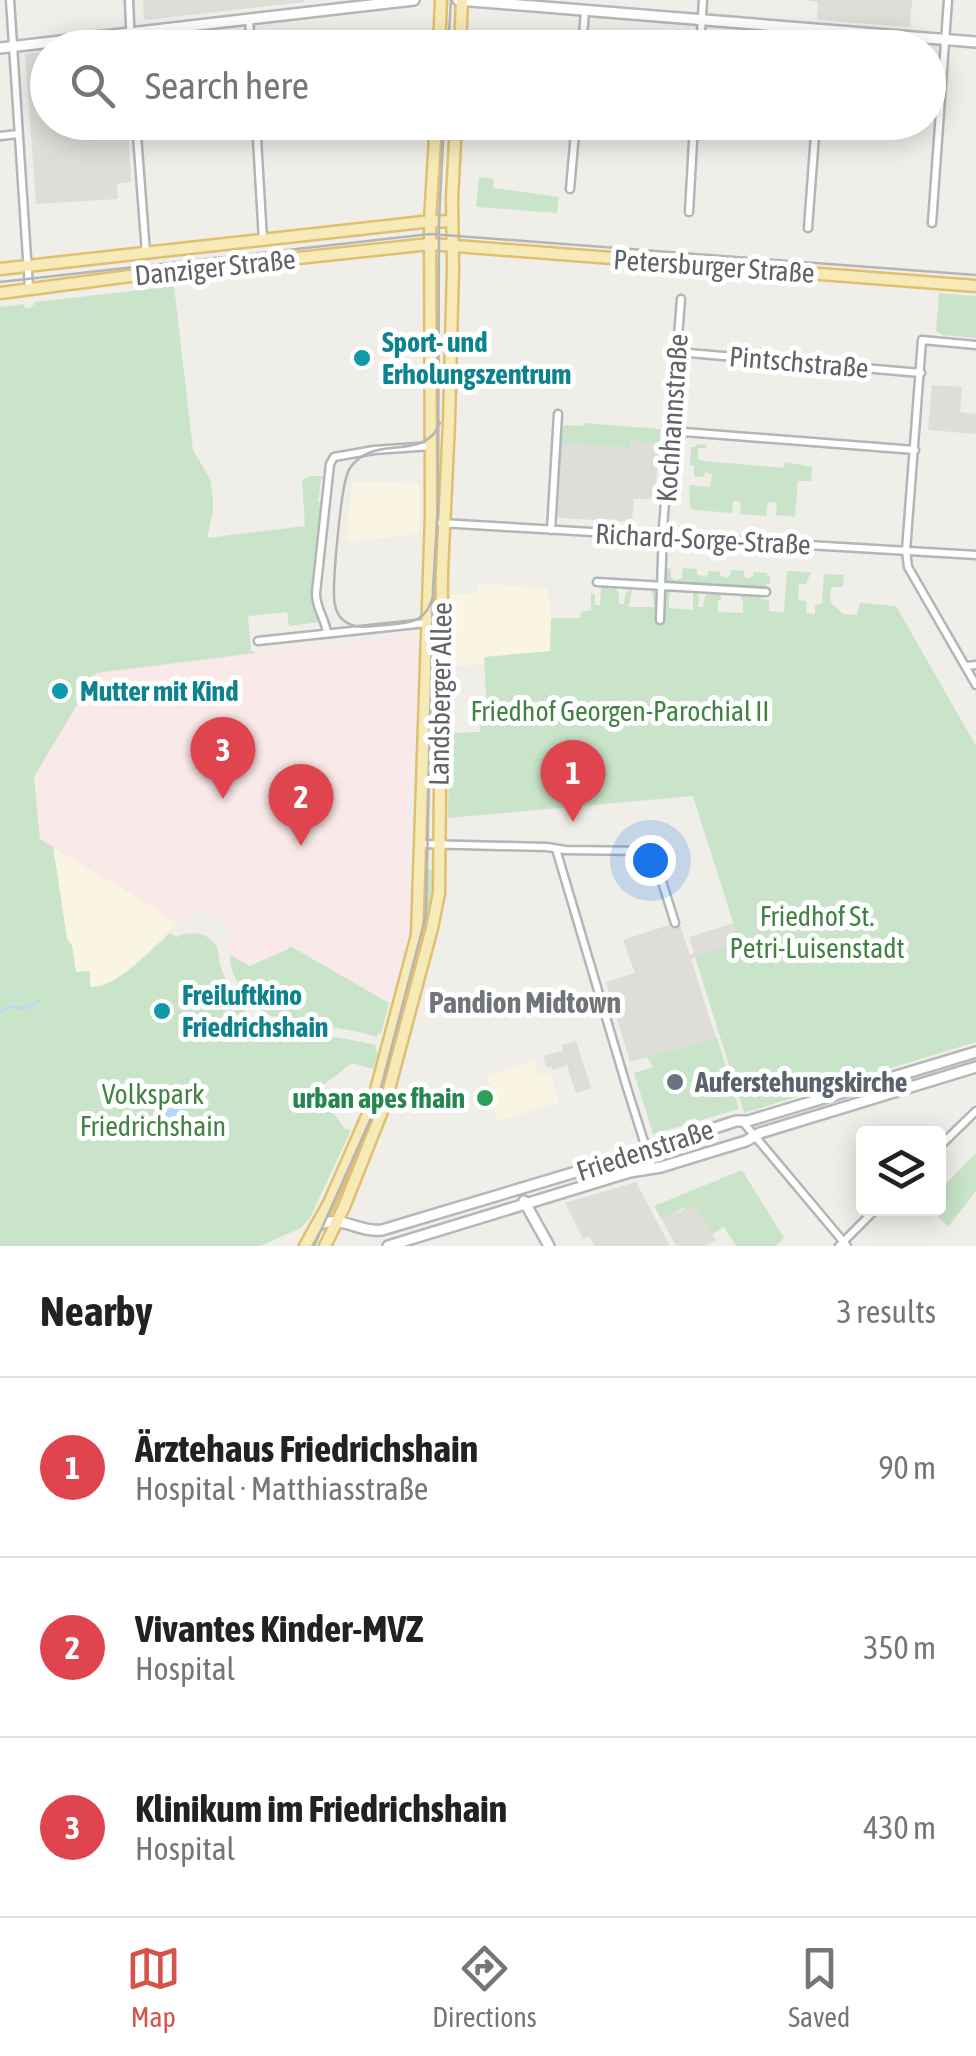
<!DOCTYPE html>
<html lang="en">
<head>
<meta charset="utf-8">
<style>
	:root { --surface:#fff; --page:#f2f2f2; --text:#222; --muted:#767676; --line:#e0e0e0; --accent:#d4534a }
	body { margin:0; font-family:"Asap Condensed",sans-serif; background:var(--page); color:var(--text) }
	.controls { position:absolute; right:30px; bottom:30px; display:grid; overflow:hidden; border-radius:10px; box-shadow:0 5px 25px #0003 }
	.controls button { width:90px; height:90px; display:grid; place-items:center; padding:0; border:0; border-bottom:2px solid var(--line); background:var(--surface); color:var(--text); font:50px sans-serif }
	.you { position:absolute; left:650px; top:860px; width:35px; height:35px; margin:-25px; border:8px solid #fff; border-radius:50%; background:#1a73e8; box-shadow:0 0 0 15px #1a73e833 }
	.badge { display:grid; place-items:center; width:65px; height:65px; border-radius:50%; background:var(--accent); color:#fff; font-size:32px; font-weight:700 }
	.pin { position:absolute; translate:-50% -82px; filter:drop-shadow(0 2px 5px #0008) }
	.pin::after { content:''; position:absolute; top:52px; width:35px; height:30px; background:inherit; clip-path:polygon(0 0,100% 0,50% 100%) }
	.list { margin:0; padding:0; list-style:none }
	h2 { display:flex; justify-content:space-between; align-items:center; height:130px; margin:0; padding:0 40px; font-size:42px }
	h2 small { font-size:32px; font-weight:400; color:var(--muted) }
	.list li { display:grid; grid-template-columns:65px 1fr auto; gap:30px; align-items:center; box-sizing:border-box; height:180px; padding:0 40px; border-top:2px solid var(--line) }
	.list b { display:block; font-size:38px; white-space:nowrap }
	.list p { margin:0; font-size:32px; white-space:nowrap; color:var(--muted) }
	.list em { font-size:32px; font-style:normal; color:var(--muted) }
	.icon { flex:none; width:55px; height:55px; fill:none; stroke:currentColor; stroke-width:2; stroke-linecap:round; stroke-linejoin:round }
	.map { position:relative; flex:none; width:976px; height:1246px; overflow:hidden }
	.search { position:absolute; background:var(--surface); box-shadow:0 5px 25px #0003; left:30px; right:30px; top:30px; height:110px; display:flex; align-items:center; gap:25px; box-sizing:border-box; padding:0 35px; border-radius:55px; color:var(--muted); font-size:38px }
	.sheet { height:670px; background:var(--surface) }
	nav { display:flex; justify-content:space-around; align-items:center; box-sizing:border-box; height:140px; border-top:2px solid var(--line); background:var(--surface); font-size:28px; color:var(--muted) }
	nav a { display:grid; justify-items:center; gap:5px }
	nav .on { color:var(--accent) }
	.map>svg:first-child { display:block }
	.commercial { fill:#faf5e3 }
	.education { fill:#dfddd7 }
	.medical { fill:#f9e9e8 }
	.green { fill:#c9e4c9 }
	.water { fill:#b4d9f5 }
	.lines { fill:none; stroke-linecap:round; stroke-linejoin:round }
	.stream { stroke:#b4d9f5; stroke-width:2.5 }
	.street-casing { stroke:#b3b5b9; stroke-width:11 }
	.secondary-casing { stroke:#b5b7bb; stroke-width:14 }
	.primary-casing { stroke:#e0bf71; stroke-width:15 }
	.street { stroke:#fff; stroke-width:6 }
	.secondary { stroke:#fff; stroke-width:9 }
	.primary { stroke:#f5eab8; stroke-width:10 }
	.tram { stroke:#b4b5b5; stroke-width:2.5 }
	.culture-dot { fill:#0f9aa8; stroke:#fff; stroke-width:4 }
	.worship-dot { fill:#6b7280; stroke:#fff; stroke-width:4 }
	.leisure-dot { fill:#2e9e5b; stroke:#fff; stroke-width:4 }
	.labels { text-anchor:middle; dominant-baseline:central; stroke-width:10; stroke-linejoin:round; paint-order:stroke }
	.street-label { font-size:28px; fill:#606367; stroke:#fff }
	.culture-label { font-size:28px; font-weight:bold; fill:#0d838f; stroke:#fff; text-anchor:start }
	.park-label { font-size:28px; fill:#428344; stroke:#fff }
	.worship-label { font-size:28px; font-weight:bold; fill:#5b616d; stroke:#fff; text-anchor:start }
	.leisure-label { font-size:28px; font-weight:bold; fill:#27864d; stroke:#fff; text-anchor:end }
	.neighbourhood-label { font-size:30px; font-weight:bold; fill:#717579; stroke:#fff }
</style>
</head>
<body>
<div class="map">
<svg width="976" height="1246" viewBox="0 0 976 1246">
	<rect width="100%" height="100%" fill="#f0eee9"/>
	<path class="commercial" d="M353,482L419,483V534L348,542L347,527Z
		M478,583L547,589L551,618V651L485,657V664L451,666V595L476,593Z
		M53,847L159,910L160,914L177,924L124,974L98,987H90L91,974L76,972L72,946L67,938Z
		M534,1061L539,1076L550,1073L559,1102L498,1121L488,1090L491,1089L487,1075Z"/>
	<path class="education" d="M143,0H304L305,2L146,20L144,18Z
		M805,0H912L910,27L817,20L818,2Z
		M47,52L48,122L128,123L131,182L117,184L118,199L36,204L25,54Z
		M932,385L962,387L960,412L976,414V434L928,430Z
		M629,441L659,443L655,499H634L632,522L559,518L556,513L561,443L628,448Z
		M734,923L740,942L691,959L716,1038L630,1062L606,982L635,973L623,940L669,925L671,928L680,925L690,955L694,953L689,937Z
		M576,1041L591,1088L576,1093L567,1065L553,1070L551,1066L546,1067L543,1056L563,1051L562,1045Z
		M636,1182L670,1246H595L589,1236L583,1239L565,1203Z
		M696,1204L716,1240L705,1246H676L662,1220Z"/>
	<path class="medical" d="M416,634L415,756L414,772L410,775L407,931L389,1003L288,949L249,966L230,955L228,945L237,929L198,907L189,921L177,924L160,914L158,910L40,840L34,777L96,672L310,646L311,648Z"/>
	<path class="green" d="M479,177L494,179L493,188L559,197L557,213L476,207Z
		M174,286L193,450L210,479L213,500V511L207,538L305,526L302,480L310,476H326V479H321L318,502L324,503L313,598L314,609L320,622L289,626L287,612L248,616L251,650L256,653L96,673L34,777L40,839L53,847L67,938L72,946L76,972L90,971V987C117,988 151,950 170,933L177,937C189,930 211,932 217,948C220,955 219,964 222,971C228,984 235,1002 246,1012C269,1034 306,1033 336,1037C349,1039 362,1042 375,1045L378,1056L373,1069L352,1063L317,1090L345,1129L351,1130L310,1218L301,1228L260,1246H0V307L24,304L25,308H30L36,302Z
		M939,293L976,296V338L943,335L936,331Z
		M584,423L661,429L659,443L630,441L629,448L561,443L562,427L565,425L583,426Z
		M697,444L707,445L706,448H698V459L704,461L784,468L785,462L812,467L811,481H798L795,517L776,515L777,503L768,502L766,516L740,514L741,502L733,501L732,513L694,510L690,506L689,485L710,487L712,474L705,472L704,477L694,476V466L690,465L691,447H696Z
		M667,568L671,569V577L676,580L682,578L683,568L697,569V574L704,577L708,575V571L720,572V575L727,578L730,575L731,570L744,571V576L747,579L753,576V572L767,573V575L770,576V584H767V588L718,586V583H714L713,586L669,583L666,582Z
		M787,571L811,572L806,584H799L798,600L807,601L806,613L815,614V605L822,604L824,574L844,575L843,587H831L830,602L843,614L857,615L860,603L896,606L976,746V1042L744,1113L695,957L739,941L693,796L448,818L449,733L480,732L479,715L487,714L484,657L550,651L551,618H580L581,612L592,610L591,609V594H595V605H600L601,588L604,586L614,587L619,593V604H624L625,594L632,588L629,607H654L652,589H658V620H664L666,589L672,590L669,596V608L693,610V591H696L699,596L698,607H703L705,596L709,592H721V600H718V612L743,613V601L741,600V593L762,594L761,599L769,600V611L784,612Z
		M427,866V870H433L430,920L384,1099L342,1203L335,1200L373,1109L419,939L423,867Z
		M290,946L389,1003L381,1033H378L377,1037C361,1032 346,1029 330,1027C292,1022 259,1023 239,985C233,975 230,967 230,955L250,966L288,949Z
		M717,1038L739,1109L653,1134L634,1073L653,1067L647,1057Z
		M976,1153V1191L948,1227L931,1209L938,1208L939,1191Z
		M742,1170L784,1238L776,1246H736L724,1227L712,1234L695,1205L686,1210L684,1208L662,1220L654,1206Z"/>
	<path class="water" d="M170,1088C184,1088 199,1090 193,1108L183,1113L180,1127L176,1132L160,1126L154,1100L157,1093Z"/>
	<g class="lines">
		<path class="stream" d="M0,1011L11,1006C21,1011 30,1008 38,1001"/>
		<defs>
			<path id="street" d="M10,0L29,288
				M129,0L131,48
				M249,19L251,48
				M582,48L585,11
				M700,48L703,0
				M822,48L824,30
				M136,122L146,253
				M256,122L263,240
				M694,123L815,133
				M0,136L18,134
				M570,189L576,122
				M689,212L694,124
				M932,223L948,0
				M808,228L816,122
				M976,345L922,340L906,551L908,567L976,685
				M677,352L921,373
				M671,431L915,450
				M441,523L976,555
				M551,530L558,414
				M597,582L766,592
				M660,620L663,527L681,299
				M327,633C325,617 316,610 316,593L330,464L334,457L374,450L432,446
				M258,641L426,623
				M966,666L976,665
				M420,844L547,847L565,850L648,851L654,856L675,923
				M556,849L627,1088L652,1167
				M743,1122L847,1246
				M938,1148L976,1111
				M839,1246L877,1208"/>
			<path id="secondary" d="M458,0L976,42
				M0,48L414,0
				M524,1201L549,1246
				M315,1227C339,1212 357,1233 382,1230L626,1157L736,1121H748L976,1052
				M388,1246L630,1172L661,1167L746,1141L760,1133L976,1067"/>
			<path id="primary" d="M439,48L441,0
				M460,48L462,0
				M0,269L423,222L452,221
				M0,293L138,275L430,244L976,286
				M305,1246L329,1203L372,1105L417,935L431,514L430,221L436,122
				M325,1246L344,1207L385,1104L432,928L439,893L442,572L449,422L453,267L452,198L456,122"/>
		</defs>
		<use href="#street" class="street-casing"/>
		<use href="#secondary" class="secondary-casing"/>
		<use href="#primary" class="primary-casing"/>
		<use href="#street" class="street"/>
		<use href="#secondary" class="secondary"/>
		<use href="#primary" class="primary"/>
		<path class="tram" d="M448,48L451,0
			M0,282L430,234L976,275
			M433,596C426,623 410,623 386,625C376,626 365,628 355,626C344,623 337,616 335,605C331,589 341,492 347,475C348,470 351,466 355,462C380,436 425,461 440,423
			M314,1246L376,1107L426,915L433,589L438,506L439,221L444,122"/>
	</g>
	<g class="culture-dot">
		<circle cx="362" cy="358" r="10"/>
		<circle cx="60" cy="691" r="10"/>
		<circle cx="162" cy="1011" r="10"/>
	</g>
	<circle class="worship-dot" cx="675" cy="1082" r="10"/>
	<circle class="leisure-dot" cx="485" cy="1098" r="10"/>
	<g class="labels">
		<g class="street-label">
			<text transform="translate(714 266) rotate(4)">Petersburger Straße</text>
			<text transform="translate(215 267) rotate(-6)">Danziger Straße</text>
			<text transform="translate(799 362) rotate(5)">Pintschstraße</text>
			<text transform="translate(672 418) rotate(-86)">Kochhannstraße</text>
			<text transform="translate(703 539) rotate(3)">Richard-Sorge-Straße</text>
			<text transform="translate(440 694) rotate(-89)">Landsberger Allee</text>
			<text transform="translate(645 1150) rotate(-18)">Friedenstraße</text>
		</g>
		<g class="culture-label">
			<text x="382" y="342">Sport- und<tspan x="382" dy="32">Erholungszentrum</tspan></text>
			<text x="80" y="691">Mutter mit Kind</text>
			<text x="182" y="995">Freiluftkino<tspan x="182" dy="32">Friedrichshain</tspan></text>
		</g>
		<g class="park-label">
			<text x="620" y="711">Friedhof Georgen-Parochial II</text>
			<text x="817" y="916">Friedhof St.<tspan x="817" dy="32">Petri-Luisenstadt</tspan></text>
			<text x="153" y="1094">Volkspark<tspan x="153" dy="32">Friedrichshain</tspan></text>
		</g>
		<g class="worship-label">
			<text x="695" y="1082">Auferstehungskirche</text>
		</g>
		<g class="leisure-label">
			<text x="465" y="1098">urban apes fhain</text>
		</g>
		<g class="neighbourhood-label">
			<text x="525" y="1002">Pandion Midtown</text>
		</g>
	</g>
</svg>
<div class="controls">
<button><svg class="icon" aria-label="layers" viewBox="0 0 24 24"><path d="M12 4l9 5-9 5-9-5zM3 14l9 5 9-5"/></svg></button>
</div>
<div class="you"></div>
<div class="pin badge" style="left:573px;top:822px;background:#e0444e">1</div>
<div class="pin badge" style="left:301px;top:846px;background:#e0444e">2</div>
<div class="pin badge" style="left:223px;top:799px;background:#e0444e">3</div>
<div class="search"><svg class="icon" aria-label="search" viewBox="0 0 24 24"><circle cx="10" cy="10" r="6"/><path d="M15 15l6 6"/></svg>Search here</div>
</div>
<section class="sheet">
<h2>Nearby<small>3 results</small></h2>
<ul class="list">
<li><span class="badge" style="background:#e0444e">1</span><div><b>Ärztehaus Friedrichshain</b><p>Hospital · Matthiasstraße</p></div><em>90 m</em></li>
<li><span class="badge" style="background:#e0444e">2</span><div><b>Vivantes Kinder-MVZ</b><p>Hospital</p></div><em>350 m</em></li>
<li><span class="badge" style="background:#e0444e">3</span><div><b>Klinikum im Friedrichshain</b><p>Hospital</p></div><em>430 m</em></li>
</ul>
</section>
<nav>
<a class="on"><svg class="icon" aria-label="map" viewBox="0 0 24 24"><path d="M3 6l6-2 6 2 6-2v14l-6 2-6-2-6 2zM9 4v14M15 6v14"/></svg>Map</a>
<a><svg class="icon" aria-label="directions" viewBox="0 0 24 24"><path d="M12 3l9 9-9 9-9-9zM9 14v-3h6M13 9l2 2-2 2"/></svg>Directions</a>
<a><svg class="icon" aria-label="saved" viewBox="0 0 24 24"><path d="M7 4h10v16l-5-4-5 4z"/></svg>Saved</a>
</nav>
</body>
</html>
